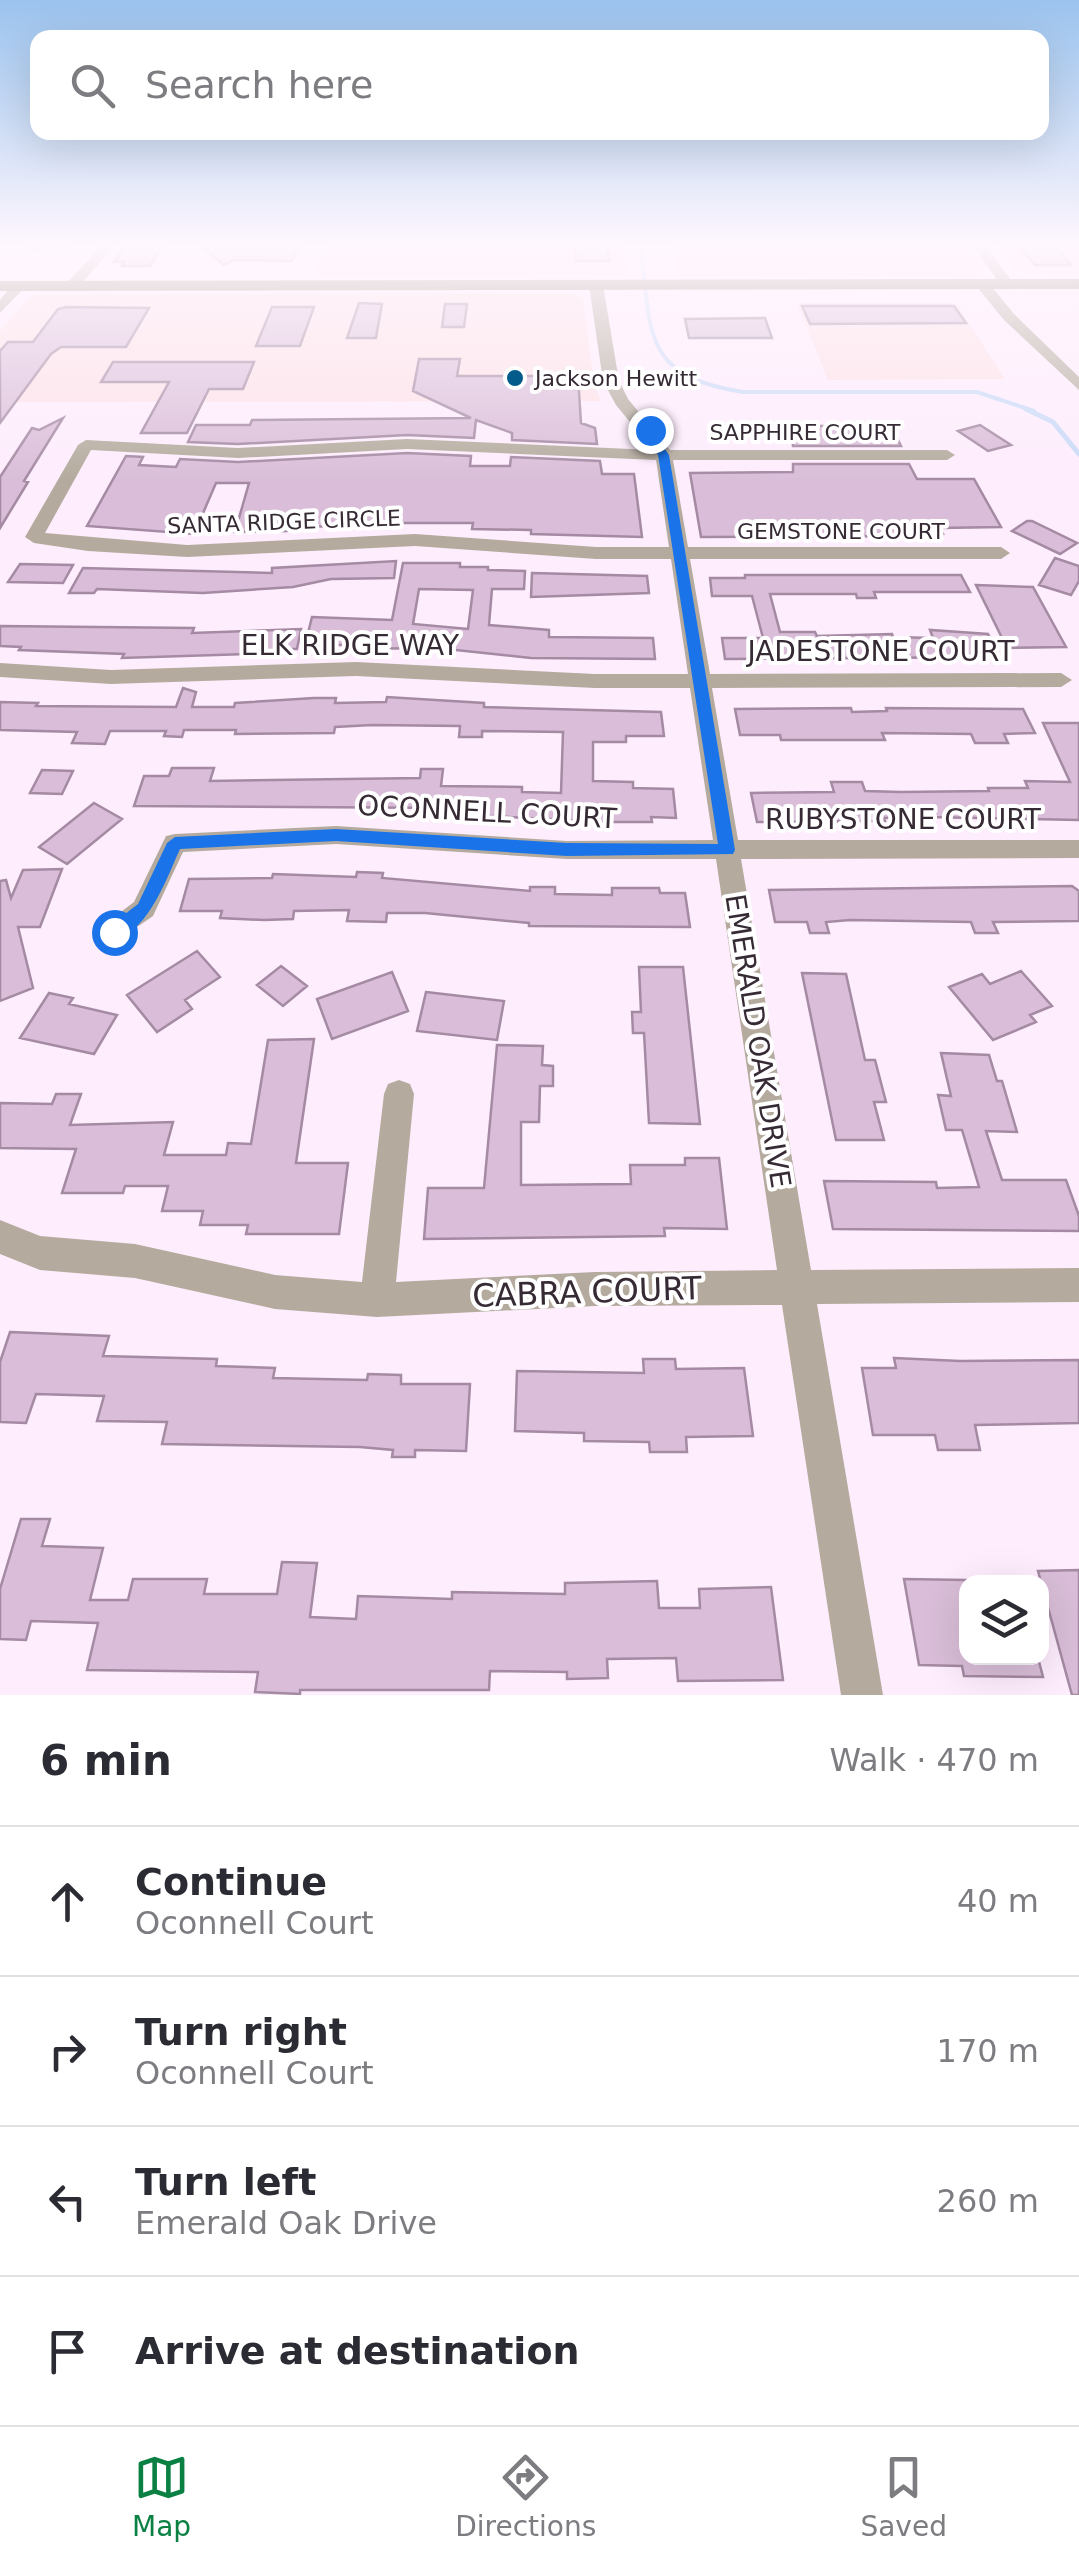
<!DOCTYPE html>
<html lang="en">
<head>
<meta charset="utf-8">
<style>
	:root { --surface:#fff; --page:#f7f7f7; --text:#2b2b33; --muted:#7c7c81; --line:#e1e1e2; --accent:#0b8043 }
	body { margin:0; font-family:"DejaVu Sans",sans-serif; background:var(--page); color:var(--text) }
	.controls { position:absolute; right:30px; bottom:30px; display:grid; overflow:hidden; border-radius:20px; box-shadow:0 10px 40px #0002 }
	.controls button { width:90px; height:90px; display:grid; place-items:center; padding:0; border:0; border-bottom:2px solid var(--line); background:var(--surface); color:var(--text); font:50px sans-serif }
	.stop { position:absolute; width:30px; height:30px; margin:-22px; border:8px solid #1a73e8; border-radius:50%; background:#fff }
	.stop.end { background:#1a73e8; border-color:#fff; box-shadow:0 2px 10px #0008 }
	.list { margin:0; padding:0; list-style:none }
	h2 { display:flex; justify-content:space-between; align-items:center; height:130px; margin:0; padding:0 40px; font-size:42px }
	h2 small { font-size:32px; font-weight:400; color:var(--muted) }
	.list li { display:grid; grid-template-columns:65px 1fr auto; gap:30px; align-items:center; box-sizing:border-box; height:150px; padding:0 40px; border-top:2px solid var(--line) }
	.list b { display:block; font-size:38px; white-space:nowrap }
	.list p { margin:0; font-size:32px; white-space:nowrap; color:var(--muted) }
	.list em { font-size:32px; font-style:normal; color:var(--muted) }
	.icon { flex:none; width:55px; height:55px; fill:none; stroke:currentColor; stroke-width:2; stroke-linecap:round; stroke-linejoin:round }
	.map { position:relative; flex:none; width:1079px; height:1695px; overflow:hidden }
	.search { position:absolute; background:var(--surface); box-shadow:0 10px 40px #0002; left:30px; right:30px; top:30px; height:110px; display:flex; align-items:center; gap:25px; box-sizing:border-box; padding:0 35px; border-radius:20px; color:var(--muted); font-size:38px }
	.sheet { height:730px; background:var(--surface) }
	nav { display:flex; justify-content:space-around; align-items:center; box-sizing:border-box; height:140px; border-top:2px solid var(--line); background:var(--surface); font-size:28px; color:var(--muted) }
	nav a { display:grid; justify-items:center; gap:5px }
	nav .on { color:var(--accent) }
	.map>svg:first-child { display:block }
	.commercial { fill:#fce1e6 }
	.lines { fill:none; stroke-linecap:round; stroke-linejoin:round }
	.stream-far1 { stroke:#c9daf7; stroke-width:4 }
	.stream { stroke:#c9daf7; stroke-width:5 }
	.building { fill:#dabed9; stroke:#a48aa3; stroke-width:2.5; fill-rule:evenodd }
	.street { fill:#b4ab9e; fill-rule:evenodd }
	.secondary { fill:#958875; fill-rule:evenodd }
	.route { fill:#1a73e8 }
	.poi-dot { fill:#035b8c; stroke:#fff; stroke-width:4 }
	.labels { text-anchor:middle; dominant-baseline:central; stroke-width:8; stroke-linejoin:round; paint-order:stroke }
	.far-poi-label { font-size:22px; fill:#362b35; stroke:#fff; text-anchor:start }
	.far-street-label { font-size:22px; fill:#362b35; stroke:#fff }
	.street-label { font-size:28px; fill:#362b35; stroke:#fff }
	.near-street-label { font-size:32px; fill:#362b35; stroke:#fff }
</style>
</head>
<body>
<div class="map">
<svg width="1079" height="1695" viewBox="0 0 1079 1695">
	<rect width="100%" height="100%" fill="#feedfd"/>
	<path class="commercial" d="M326,244H623L627,274L316,275Z
		M673,244H966L985,271L974,276H680Z
		M993,244L1079,246V275L1017,272Z
		M570,293L583,298L594,383L601,401L0,402V331L29,297L41,294Z
		M797,303H956L1005,379L828,380Z"/>
	<g class="lines">
		<path class="stream-far1" d="M640,244C652,332 640,376 743,392H977L1034,411"/>
		<path class="stream" d="M1026,409L1053,422L1079,454"/>
	</g>
	<path class="building" d="M127,244H164L150,266H122L124,262H114Z
		M198,244H299L292,261L234,260L224,265Z
		M575,244H607L609,261H576Z
		M1019,246H1055L1071,265H1035Z
		M359,303L382,304L376,338H347Z
		M445,304H467L464,327H442Z
		M802,306H954L966,323L810,324Z
		M66,307L149,308L126,347H61L51,354L0,423V351L8,342H33L58,309Z
		M272,307H314L300,346H256Z
		M765,318L772,338H689L685,319Z
		M419,359H460L457,376H578L581,423L595,428L597,444L512,440V433L476,420L474,438L407,435L238,444L188,442L196,425H250L252,420L471,418L413,391Z
		M113,362H254L243,389H209L187,433H141L169,382H101Z
		M63,418L24,481L28,482L0,528V477L32,428L39,430Z
		M855,424H890L901,446H793L791,425L857,427Z
		M980,425L1011,445L988,451L958,431Z
		M407,453L471,456L470,466H510L511,457L600,461L602,474H634L642,537L531,534V530L472,529L473,523H347L346,526L288,527L287,531L235,532L249,483H216L194,534L87,526L126,456L143,457L139,465L176,467L180,459L238,462Z
		M793,464H909L917,479H974L1001,527L940,528L943,534L925,536L701,537L690,473L793,472Z
		M1027,521H1032L1077,543L1060,554L1012,531Z
		M1055,558L1079,566V581L1071,595L1039,585Z
		M396,561L394,578L331,579L293,587L203,593L97,589L94,593H69L83,568L272,573V568Z
		M403,563H460V567H488V570L525,571L524,589H492L489,625L549,630V637L653,638L655,659L531,658L437,648L344,649L345,645H305L312,617L392,620ZM419,589L473,590L468,629L413,624Z
		M20,564L73,565L63,583L8,582Z
		M532,573L647,576L649,593L531,597Z
		M745,575H961L970,592H874L876,598H857L856,594H770L780,632H815L817,636L892,634L893,637L933,638L930,630L988,634L999,657L725,659L722,638H763L752,596H712L710,578H745Z
		M976,585L1033,587L1066,647L1007,648Z
		M0,626L194,628L192,633L301,629L297,649H278L277,653L122,658L124,654L19,650L21,647L0,646Z
		M183,688L196,692L192,707H234L235,703L314,698H336L335,703L386,702L387,697L484,703V707L661,712L664,736H626V742H593V781L633,782V788L673,789L676,818L651,817L652,822H608L451,814L452,808L134,806L144,776H169L172,768H214L210,781L420,778L421,769H443L441,786L522,787V792L561,793L563,732L482,731V737H459L460,726L372,725L335,727L334,733L235,734L236,730H184L182,737L164,736L166,731H110L105,744L72,743L77,732L0,730V702L38,703L36,706L176,707Z
		M851,708L852,712L887,711L886,708L1023,709L1035,733L1004,734L1008,743H975L971,734L882,733L885,740H781L780,735H740L735,709Z
		M1043,723H1079V820L924,817L884,818L885,821L757,822L751,793L834,792L831,782H862L865,791L901,792L989,791L988,788H1028L1025,781L1070,782Z
		M42,770L73,771L62,794L30,793Z
		M94,803L122,819L67,864L39,847Z
		M62,869L40,927H18L33,988L0,1001V881L6,880L11,898L23,870Z
		M357,872L383,873L382,878L530,891V887H555V894L612,895V888H659L660,893H685L690,927L529,926V923L425,913H387L386,922L347,921L349,910L294,911L293,919L264,920L220,918L222,911H180L189,879L272,878L273,874L356,877Z
		M1072,886L1079,891V921L993,922L998,933H975L971,922L850,920L826,922L829,933H810L807,922H775L769,890Z
		M197,951L220,977L185,1000L192,1009L157,1032L127,995Z
		M281,966L307,986L283,1006L257,985Z
		M639,967H683L700,1124L649,1123L644,1033H633L632,1012H641Z
		M1021,971L1052,1006L1030,1015L1036,1022L993,1040L949,987L982,974L990,984Z
		M392,972L408,1011L332,1039L317,999Z
		M802,973L846,974L865,1060H875L886,1102H874L884,1140H836Z
		M426,992L504,1001L497,1040L417,1031Z
		M49,993L73,998L69,1004L117,1015L94,1054L20,1038Z
		M314,1039L296,1163H348L339,1234H246L248,1225H200L203,1211H162L168,1186H125L123,1193H62L76,1149L0,1148V1103L52,1104L56,1094H81L70,1125L173,1122L164,1155H226L228,1143L251,1144L268,1040Z
		M497,1045L543,1046L542,1065L553,1066V1086H540L539,1122H521V1185L631,1184L630,1165H685V1158H719L727,1229L664,1228L665,1236L424,1239L428,1188H484Z
		M941,1053L989,1055L997,1081H1002L1017,1132L986,1131L1002,1180H1066L1079,1216V1231L833,1229L824,1181L936,1182L937,1188L979,1187L962,1130H946L938,1095L951,1096Z
		M10,1332L109,1336L103,1356L217,1359L216,1366L275,1368L273,1378L367,1380L368,1374L401,1375V1384H470L466,1451L415,1450V1457H392L393,1450L360,1447L162,1444L167,1422L97,1421L104,1396L36,1394L26,1423L0,1422V1362Z
		M894,1358L960,1361L1079,1360V1423L975,1425L980,1450H938L935,1435H873L862,1368H896Z
		M643,1359H675L676,1369L744,1368L753,1436L686,1437L687,1452H650L649,1442L584,1441V1433L515,1431L517,1371L644,1373Z
		M21,1519H50L42,1546L103,1548L90,1600H128L133,1579H207L204,1594H277L282,1562L317,1563L310,1617L356,1619L358,1596L452,1599V1592L565,1594V1583L657,1581L659,1608H700L699,1589L771,1587L783,1680L678,1681L676,1658L607,1659L608,1678L567,1679V1672L490,1671L489,1690H300V1694L255,1692L258,1672L87,1670L98,1623L31,1621L26,1640L0,1639V1589Z
		M1079,1570V1695H1072L1038,1571Z
		M904,1579L966,1580V1658H1038L1043,1677L964,1676L962,1666L919,1665Z"/>
	<g class="lines">
		<path class="street" d="M28,244H92L31,251L25,247Z
			M98,244L113,247L77,289H67V283L100,247Z
			M972,244H984L1014,284L1012,287H1002Z
			M596,281L603,285L619,381L628,399L670,450H947L955,455L947,460H673L688,547H1001L1010,553L1001,559H690L710,674L1061,673L1072,680L1061,687L712,688L738,840H1079V858L741,859L811,1270L1079,1268V1302L817,1304L883,1695H841L782,1305L595,1306L377,1317L275,1309L135,1278L40,1270L0,1254V1220L40,1236L135,1244L275,1275L362,1282L384,1094L388,1084L399,1080L410,1084L414,1094L396,1282L595,1272L777,1270L716,859H567L336,844L183,852L153,916L114,943L105,940L101,932L105,924L134,902L166,836L175,834L336,826L567,841L713,840L690,688H595L356,676L111,684L0,677V663L111,670L356,662L595,674H688L671,559H596L415,546L187,557L88,551L34,543L25,537L78,445L86,440L238,448L407,439L653,450L616,405L603,381L589,285ZM407,449L656,460L669,547H596L415,534L187,545L45,533L91,450L238,458Z
			M977,281H987L1014,314L1079,377V390L1004,320L977,287Z
			M14,283L26,286L0,313V300Z"/>
		<path class="secondary" d="M1079,279V289L0,291V281Z"/>
	</g>
	<linearGradient id="sky" x2="0" y2="1"><stop stop-color="#9bc3ee"/><stop offset="0.51" stop-color="#fff7fe"/><stop offset="1" stop-color="#fff7fe" stop-opacity="0"/></linearGradient>
	<rect width="1079" height="481" fill="url(#sky)"/>
	<path class="route" d="M650,427L669,455L735,850L733,854L567,856L336,841L180,849C168,875 144,945 107,937V928L138,904L167,843L175,837L336,829L567,843L718,844L658,455L644,430Z"/>
	<circle class="poi-dot" cx="515" cy="378" r="10"/>
	<g class="labels">
		<g class="far-poi-label">
			<text x="535" y="378">Jackson Hewitt</text>
		</g>
		<g class="far-street-label">
			<text x="805" y="432">SAPPHIRE COURT</text>
			<text transform="translate(284 522) rotate(-2)">SANTA RIDGE CIRCLE</text>
			<text x="841" y="531">GEMSTONE COURT</text>
		</g>
		<g class="street-label">
			<text x="350" y="645">ELK RIDGE WAY</text>
			<text x="881" y="651">JADESTONE COURT</text>
			<text transform="translate(487 812) rotate(3)">OCONNELL COURT</text>
			<text x="903" y="819">RUBYSTONE COURT</text>
			<text transform="translate(758 1041) rotate(81)">EMERALD OAK DRIVE</text>
		</g>
		<g class="near-street-label">
			<text transform="translate(587 1292) rotate(-2)">CABRA COURT</text>
		</g>
	</g>
</svg>
<div class="controls">
<button><svg class="icon" aria-label="layers" viewBox="0 0 24 24"><path d="M12 4l9 5-9 5-9-5zM3 14l9 5 9-5"/></svg></button>
</div>
<div class="stop" style="left:114px;top:932px"></div>
<div class="stop end" style="left:650px;top:430px"></div>
<div class="search"><svg class="icon" aria-label="search" viewBox="0 0 24 24"><circle cx="10" cy="10" r="6"/><path d="M15 15l6 6"/></svg>Search here</div>
</div>
<section class="sheet">
<h2>6 min<small>Walk · 470 m</small></h2>
<ul class="list">
<li><svg class="icon" aria-label="ahead" viewBox="0 0 24 24"><path d="M12 20V5M6 11l6-6 6 6"/></svg><div><b>Continue</b><p>Oconnell Court</p></div><em>40 m</em></li>
<li><svg class="icon" aria-label="right" viewBox="0 0 24 24"><path d="M7 20v-9h11M14 6l5 5-5 5"/></svg><div><b>Turn right</b><p>Oconnell Court</p></div><em>170 m</em></li>
<li><svg class="icon" aria-label="left" viewBox="0 0 24 24"><path d="M17 20v-9H6M10 6l-5 5 5 5"/></svg><div><b>Turn left</b><p>Emerald Oak Drive</p></div><em>260 m</em></li>
<li><svg class="icon" aria-label="arrive" viewBox="0 0 24 24"><path d="M6 21V4h12l-3 4 3 4H6"/></svg><div><b>Arrive at destination</b></div></li>
</ul>
</section>
<nav>
<a class="on"><svg class="icon" aria-label="map" viewBox="0 0 24 24"><path d="M3 6l6-2 6 2 6-2v14l-6 2-6-2-6 2zM9 4v14M15 6v14"/></svg>Map</a>
<a><svg class="icon" aria-label="directions" viewBox="0 0 24 24"><path d="M12 3l9 9-9 9-9-9zM9 14v-3h6M13 9l2 2-2 2"/></svg>Directions</a>
<a><svg class="icon" aria-label="saved" viewBox="0 0 24 24"><path d="M7 4h10v16l-5-4-5 4z"/></svg>Saved</a>
</nav>
</body>
</html>
